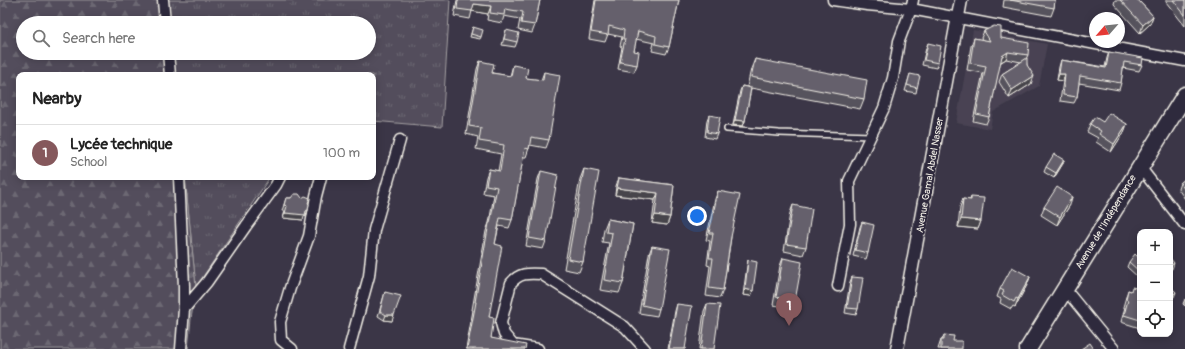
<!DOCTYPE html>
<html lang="en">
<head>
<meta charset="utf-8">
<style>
	:root { --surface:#fff; --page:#f6f6f6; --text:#222; --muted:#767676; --line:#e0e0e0; --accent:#85585c }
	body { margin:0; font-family:Pangolin,sans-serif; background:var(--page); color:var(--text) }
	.controls { position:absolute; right:12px; bottom:12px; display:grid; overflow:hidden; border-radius:8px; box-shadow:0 2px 10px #0003 }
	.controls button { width:36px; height:36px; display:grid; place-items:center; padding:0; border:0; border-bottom:1px solid var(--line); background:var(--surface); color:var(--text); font:20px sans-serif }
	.compass { position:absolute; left:1089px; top:12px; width:36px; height:36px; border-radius:50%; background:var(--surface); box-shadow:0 2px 10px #0003; rotate:242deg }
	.you { position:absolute; left:697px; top:216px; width:14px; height:14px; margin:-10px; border:3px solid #fff; border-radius:50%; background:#1a73e8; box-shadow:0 0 0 6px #1a73e833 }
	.badge { display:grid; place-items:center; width:26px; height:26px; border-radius:50%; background:var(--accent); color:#fff; font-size:13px; font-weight:700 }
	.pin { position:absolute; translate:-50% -33px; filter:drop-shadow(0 1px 2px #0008) }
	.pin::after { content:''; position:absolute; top:21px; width:14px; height:12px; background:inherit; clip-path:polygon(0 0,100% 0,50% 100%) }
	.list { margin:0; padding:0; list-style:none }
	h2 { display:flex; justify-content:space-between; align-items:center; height:52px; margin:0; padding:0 16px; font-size:17px }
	h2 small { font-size:13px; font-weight:400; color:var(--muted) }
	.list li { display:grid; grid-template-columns:26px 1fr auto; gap:12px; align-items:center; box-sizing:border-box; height:56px; padding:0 16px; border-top:1px solid var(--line) }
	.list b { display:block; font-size:15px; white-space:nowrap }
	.list p { margin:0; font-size:13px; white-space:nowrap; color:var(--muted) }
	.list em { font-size:13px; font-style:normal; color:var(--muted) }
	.icon { flex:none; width:22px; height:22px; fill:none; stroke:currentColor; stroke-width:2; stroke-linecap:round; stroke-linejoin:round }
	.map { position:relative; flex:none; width:1185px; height:349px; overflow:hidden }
	.search { position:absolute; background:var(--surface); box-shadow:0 2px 10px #0003; left:16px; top:16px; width:360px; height:44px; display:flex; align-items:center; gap:10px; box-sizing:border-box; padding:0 14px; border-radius:22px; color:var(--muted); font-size:15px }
	.panel { position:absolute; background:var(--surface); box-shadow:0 2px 10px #0003; left:16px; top:72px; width:360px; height:108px; border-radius:8px }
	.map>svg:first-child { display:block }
	.built { fill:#484352 }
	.grass { fill:url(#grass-tufts); stroke:#a4a0a2 }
	.forest { fill:url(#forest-firs); stroke:#a4a0a2 }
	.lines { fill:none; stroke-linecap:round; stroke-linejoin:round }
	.service-casing { stroke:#f4f1e8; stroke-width:8 }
	.minor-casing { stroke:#f4f1e8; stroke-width:13 }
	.tertiary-casing { stroke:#f4f1e8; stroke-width:15 }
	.primary-casing { stroke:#f4f1e8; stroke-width:19 }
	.service { stroke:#2f2a3d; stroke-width:5 }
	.minor { stroke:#2f2a3d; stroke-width:10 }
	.tertiary { stroke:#2f2a3d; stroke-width:12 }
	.primary { stroke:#2f2a3d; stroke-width:16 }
	.wall { fill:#57535d; stroke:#f4f1e8 }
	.shaded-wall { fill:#47444c; stroke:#f4f1e8 }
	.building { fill:#65616c; stroke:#f4f1e8 }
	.labels { text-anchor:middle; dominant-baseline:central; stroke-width:4; stroke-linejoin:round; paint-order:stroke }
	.street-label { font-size:10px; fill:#f4f1e8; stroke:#2f2a3d }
</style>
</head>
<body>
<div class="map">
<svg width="1185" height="349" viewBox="0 0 1185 349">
	<defs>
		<pattern id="grass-tufts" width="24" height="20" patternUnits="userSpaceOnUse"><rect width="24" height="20" fill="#534e5c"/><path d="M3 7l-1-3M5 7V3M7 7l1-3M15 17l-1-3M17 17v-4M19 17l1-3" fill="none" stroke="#6c6873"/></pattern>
		<pattern id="forest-firs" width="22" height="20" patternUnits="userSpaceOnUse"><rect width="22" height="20" fill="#534e5c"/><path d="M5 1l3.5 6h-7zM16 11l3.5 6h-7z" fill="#6c6873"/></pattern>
	</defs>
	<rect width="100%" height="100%" fill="#3b3647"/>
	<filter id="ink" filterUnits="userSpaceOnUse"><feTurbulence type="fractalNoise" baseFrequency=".025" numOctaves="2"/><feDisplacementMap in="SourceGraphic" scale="8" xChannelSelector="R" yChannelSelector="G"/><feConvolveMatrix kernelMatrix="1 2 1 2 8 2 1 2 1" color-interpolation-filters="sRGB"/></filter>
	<g filter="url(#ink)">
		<path class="built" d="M973,30L1047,44L1039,86L993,112L990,129L956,123Z"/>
		<path class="grass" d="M167,0H450L442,127L373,121V75H175L173,53H369V23H170Z
			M185,177H270L196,287Z"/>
		<path class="forest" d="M0,0H167L170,23H23V53H173L175,75H19V177H185L196,287L191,319L188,349H0Z"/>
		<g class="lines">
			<defs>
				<path id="service" d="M727,129L779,133L871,136"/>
				<path id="minor" d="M163,0L165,23
					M833,0L867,5L911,9L1185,61
					M168,53L170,75
					M1140,167L1185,225
					M179,177L184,286V309L181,349
					M838,286L850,224L849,181L884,108L893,78L899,41L911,9L913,0
					M1065,289L1114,349
					M184,309L207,282L246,226L276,185L280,177
					M292,349L281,340L280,322L290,288L309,236L316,196L321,177
					M349,349L369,276L374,230L400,140
					M538,349L513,345L504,334L501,323L511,283C519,273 528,273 541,274L625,327L645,349"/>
				<path id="tertiary" d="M897,349L961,0"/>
				<path id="primary" d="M1028,349L1185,95"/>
			</defs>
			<use href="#service" class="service-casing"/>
			<use href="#minor" class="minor-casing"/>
			<use href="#tertiary" class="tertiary-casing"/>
			<use href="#primary" class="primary-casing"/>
			<use href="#service" class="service"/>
			<use href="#minor" class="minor"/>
			<use href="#tertiary" class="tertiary"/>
			<use href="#primary" class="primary"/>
		</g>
		<path class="wall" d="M457,0H540L535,25L532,33L518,30L520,19L504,16L502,23L487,20L488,14L472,11L470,19L454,16Z
			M595,0H679L669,47L666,54L652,51L654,43L636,39L634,51L637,65L634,72L618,69L622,47L620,46L622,37L608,34L605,42L589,39Z
			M1004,0H1055L1054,8L1051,16L1003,7Z
			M1115,0H1138L1153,16L1150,24L1140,33L1114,4Z
			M1166,0H1185V26L1166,2Z
			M473,27L481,37L480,39L470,37Z
			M506,30L517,42L515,47L502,45Z
			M984,31L1001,38L1028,55L1026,59L1027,65L1031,84L1009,98L999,82L1002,74L1021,62L1006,59L1000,63L989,117L986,124L973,121L983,73L967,70L971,46L974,38L982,40L981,38Z
			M928,43L938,63L936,68L922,65L926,48Z
			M1109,52L1142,65L1139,71L1123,68L1121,83L1119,90L1079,83L1077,97L1074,103L1060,101L1063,81L1057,80L1059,67L1061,60L1105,67L1107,58Z
			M755,59L864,99L860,109L751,88L745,121L743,126L733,125L740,91L742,86L747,87L751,69Z
			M480,61L492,73L510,76L513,65L526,78L541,80L544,72L549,140L546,148L530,145L526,157H523L512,220L509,228L499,226L495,244L489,317L491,338L525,349H466L473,310H472L486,231L489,223L494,195L483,193L486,177L489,169L498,171L501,154L476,149L478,137L466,134L477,69Z
			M910,74L917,88L916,93L905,91Z
			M709,115L717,134L715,139L705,137L707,120Z
			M1103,122L1127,124L1124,132L1111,152L1096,142L1098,138L1087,132L1090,124Z
			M1064,160L1062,165L1054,178L1044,172L1046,167Z
			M584,169L583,262L579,272L564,269L580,179Z
			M541,171L546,241L543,249L526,246L538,179Z
			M619,178L674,185L670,217L667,225L652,223L655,200L615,195L616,186Z
			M1185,179V199L1178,189L1180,183Z
			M718,191L731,237L723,290L720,298L706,296L710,266L707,265L710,241L706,240L715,199Z
			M971,197L981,221L978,229L958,227L960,207L963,199L970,200Z
			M286,198H302L308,203V210L306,215L304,216L303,220L283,218L285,211H282Z
			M793,205L806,247L803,255L784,251L790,213Z
			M1070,205L1057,225L1041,215L1044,207Z
			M608,219L633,224L623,283L619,293L600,290L609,243L602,242L604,229Z
			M862,222L868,253L866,259L853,256L860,227Z
			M652,246L659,309L657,316L639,313L649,254Z
			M783,258L795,301L792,308L773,305L780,266Z
			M1140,259V279L1127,267L1129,262Z
			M748,260L753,291L751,296L743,295L747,266Z
			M852,277L858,309L856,315L845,313L850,282Z
			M1030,277L1027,285L1015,307L1013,306L1011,309L1000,303L1001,299L997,297L1000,289Z
			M1140,289V328L1121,322L1125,307H1123L1128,290L1131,291Z
			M385,292L392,321L384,320L378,316Z
			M1185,299V306L1183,304Z
			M677,304L685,349H668L675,311Z
			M707,304L714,349H699L704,311Z
			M944,335L953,341L962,349H938L941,340H942Z"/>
		<path class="shaded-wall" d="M474,4L491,6L488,14L471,11Z
			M1153,16L1150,24L1140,33L1143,25Z
			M1008,52L1006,59L999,63L1002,56Z
			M1059,74H1065L1063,81L1057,80Z
			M1034,76L1031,84L1009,98L1012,90Z
			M735,120L745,121L743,126L733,125Z
			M1127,124L1124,132L1111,152L1114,144Z
			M1064,160L1062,165L1054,178L1056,173Z
			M617,188L658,193L655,200L615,195Z
			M1072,197L1070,205L1057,225L1060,217Z
			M308,210L306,215L304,216L303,220L283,218L285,213L306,211Z
			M655,215L670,217L667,225L652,223Z
			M961,219L981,221L978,229L958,227Z
			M1174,263L1172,269L1170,270V266Z
			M1030,277L1027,285L1015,307L1018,299Z
			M745,289L753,291L751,296L743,295Z
			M1176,292L1174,297L1170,301V298Z
			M386,315H394L392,321L384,320Z"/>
		<path class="building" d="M458,0H540L535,25L521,23L523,12L505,9L504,15L490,13L491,6L474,4L472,11L457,9Z
			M596,0H679L669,47L655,44L656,36L638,31L634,51L639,52L637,65L620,62L625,39H623L624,30L609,26L608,35L591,32Z
			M1010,0H1055L1054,8Z
			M1120,0H1138L1153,16L1143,25Z
			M1173,0H1185V15Z
			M994,26L1001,27V38L1029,43L1028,55L1008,52L1002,56L989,117L976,114L986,66L970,63L974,38L990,41L984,31Z
			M473,27L483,30L481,37L471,34Z
			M506,30L519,33L517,42L504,39Z
			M928,43L941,46L938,63L924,60Z
			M1109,52L1143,58L1142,65L1124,62L1121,83L1080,76L1077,97L1063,95L1065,74H1059L1061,60L1106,68Z
			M1027,58V65L1034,76L1012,90L1002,74Z
			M755,59L867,80L864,99L751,77Z
			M480,61L494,64L492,73L511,76L513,65L528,68L526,78L543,80L544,72L560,75L549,140L531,137L529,149L525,148L512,220L500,218L495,244L502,246L489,317L494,318L491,338L526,345L525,349H467L476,302H475L489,223H490L497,187L486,185L489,169L500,171L504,145L479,141L481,128L469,126Z
			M910,74L920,76L917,88L907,85Z
			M742,86L751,88L745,121L735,120Z
			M1109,113L1127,124L1114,144L1099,134L1101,131L1090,124L1095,117L1103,122Z
			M709,115L720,117L717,134L707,132Z
			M1054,154L1064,160L1056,173L1046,167Z
			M584,169L599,172L583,262L568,259Z
			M541,171L558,175L546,241L529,238Z
			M619,178L674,185L670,217L655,215L658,193L617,188Z
			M1185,179V190L1180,183Z
			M1057,187L1072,197L1060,217L1044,207Z
			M718,191L740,195L731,237L723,290L709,288L713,258H709L713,233H709Z
			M294,194H299L302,198L305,196L310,198L308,203L309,204L308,210L306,211L305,215L285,213L287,206L284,205L286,198H291Z
			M971,197L984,198L981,221L961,219L963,199L971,200Z
			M793,205L812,209L806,247L786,244Z
			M608,219L633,224L623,283L604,280L612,233L606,232Z
			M862,222L874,225L868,253L855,250Z
			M652,246L670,249L659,309L642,305Z
			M1135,254L1140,259V272L1129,262Z
			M783,258L802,262L795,301L776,297Z
			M1170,258L1174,263L1170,266Z
			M748,260L757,262L753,291L745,289Z
			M1012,267L1030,277L1018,299L1016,298L1014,302L1002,295L1004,291L1000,289Z
			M852,277L863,278L858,309L847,308Z
			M1170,286L1176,292L1170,298Z
			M1132,287L1140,289V320L1124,315L1128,300L1126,299L1128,290L1131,291Z
			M385,292L401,296L394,315H386L380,311Z
			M677,304L692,306L685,349H669Z
			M707,304L720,305L714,349H701Z
			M944,335L954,336L953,341H962V349H941V340H944Z
			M1090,343L1094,349H1081Z"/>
	</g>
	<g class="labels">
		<g class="street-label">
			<text transform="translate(930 175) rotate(-80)">Avenue Gamal Abdel Nasser</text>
			<text transform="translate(1106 222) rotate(-59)">Avenue de l'Indépendance</text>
		</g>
	</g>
</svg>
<div class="controls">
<button>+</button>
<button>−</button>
<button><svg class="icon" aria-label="locate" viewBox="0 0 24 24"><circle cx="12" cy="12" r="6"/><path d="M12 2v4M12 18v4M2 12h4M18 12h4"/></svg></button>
</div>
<svg class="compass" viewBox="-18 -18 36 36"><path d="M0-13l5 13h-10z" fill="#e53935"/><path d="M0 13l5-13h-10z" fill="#767676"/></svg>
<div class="you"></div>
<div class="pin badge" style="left:789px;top:326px">1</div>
<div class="search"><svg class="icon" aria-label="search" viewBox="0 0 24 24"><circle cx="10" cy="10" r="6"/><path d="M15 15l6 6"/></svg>Search here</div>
<section class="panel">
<h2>Nearby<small></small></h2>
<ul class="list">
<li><span class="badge">1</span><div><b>Lycée technique</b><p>School</p></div><em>100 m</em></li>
</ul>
</section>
</div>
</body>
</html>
